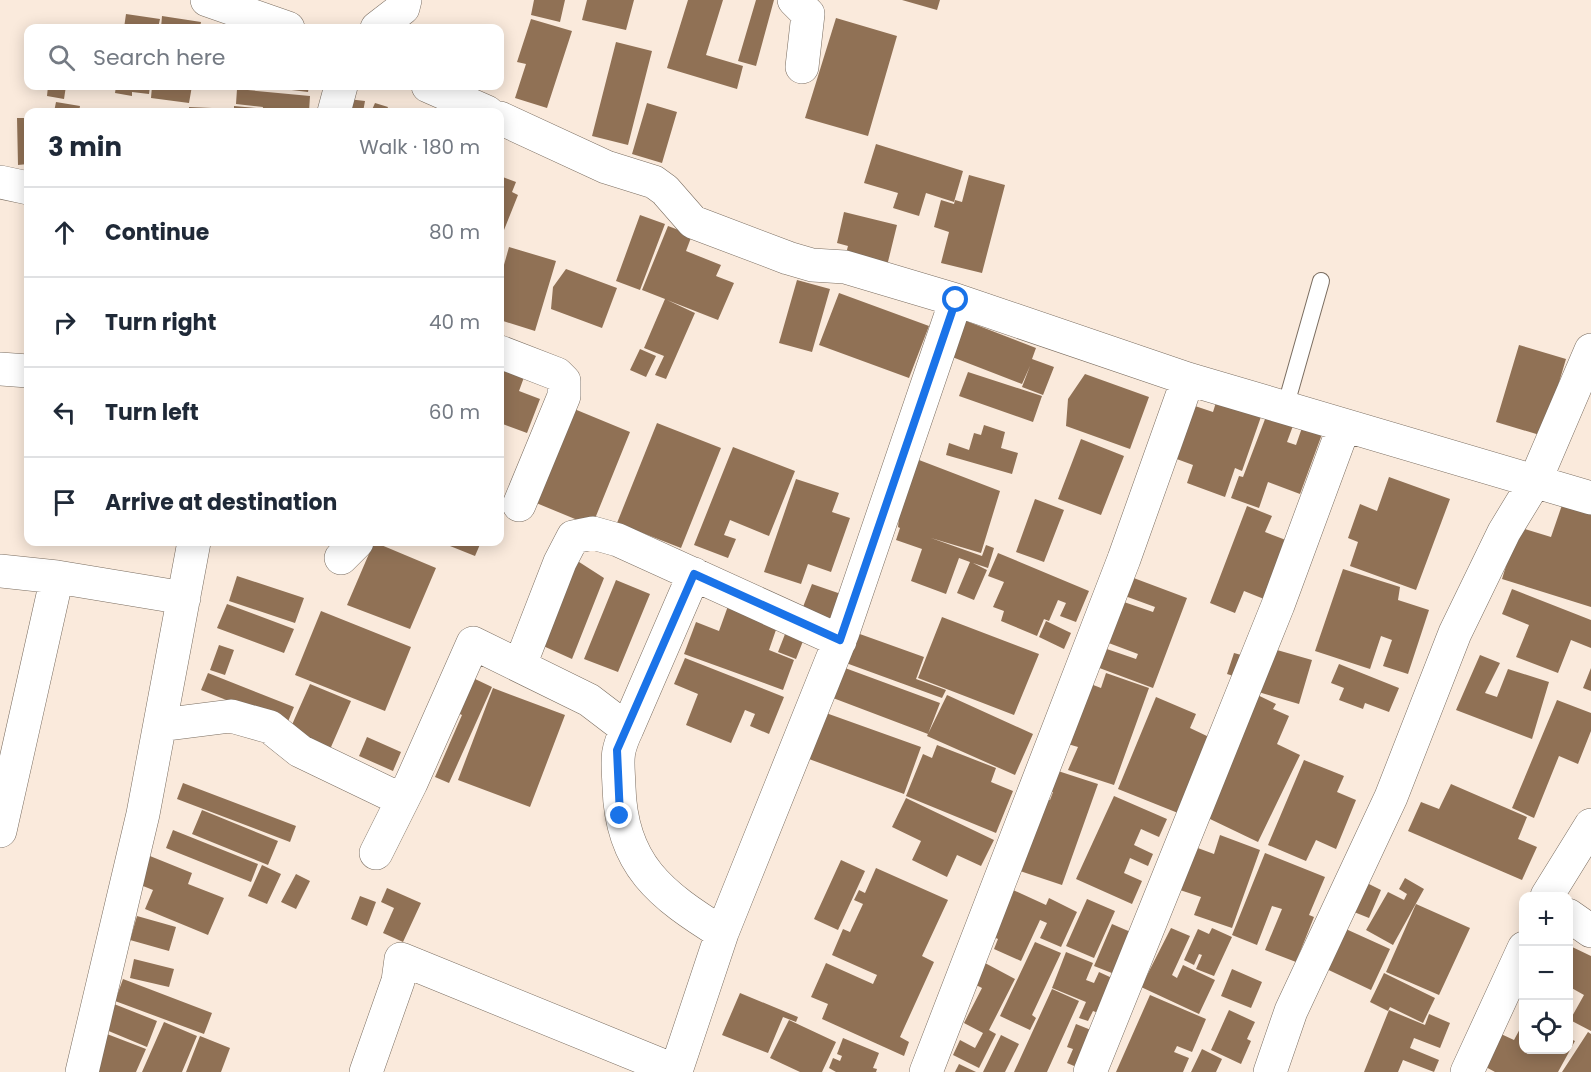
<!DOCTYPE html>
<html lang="en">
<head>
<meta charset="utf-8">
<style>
	:root { --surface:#fff; --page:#f6f6f7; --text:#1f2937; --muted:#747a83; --line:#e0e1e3 }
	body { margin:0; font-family:Poppins,sans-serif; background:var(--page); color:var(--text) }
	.controls { position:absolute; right:18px; bottom:18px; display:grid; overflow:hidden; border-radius:12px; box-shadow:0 3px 15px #0003 }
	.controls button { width:54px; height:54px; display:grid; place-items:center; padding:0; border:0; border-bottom:2px solid var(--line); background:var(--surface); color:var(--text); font:30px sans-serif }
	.stop { position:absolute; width:18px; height:18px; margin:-14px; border:4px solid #1a73e8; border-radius:50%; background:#fff }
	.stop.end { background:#1a73e8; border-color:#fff; box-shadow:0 2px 6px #0008 }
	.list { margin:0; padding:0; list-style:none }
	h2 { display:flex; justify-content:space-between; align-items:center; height:78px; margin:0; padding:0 24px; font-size:26px }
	h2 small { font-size:20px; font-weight:400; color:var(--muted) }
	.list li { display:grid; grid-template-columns:39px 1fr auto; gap:18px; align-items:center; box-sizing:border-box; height:90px; padding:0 24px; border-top:2px solid var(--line) }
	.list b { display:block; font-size:22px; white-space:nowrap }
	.list em { font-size:20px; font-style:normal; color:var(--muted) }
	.icon { flex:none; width:33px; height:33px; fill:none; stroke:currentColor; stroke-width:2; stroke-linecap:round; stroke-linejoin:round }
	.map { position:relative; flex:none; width:1591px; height:1072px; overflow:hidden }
	.search { position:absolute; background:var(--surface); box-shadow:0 3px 15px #0003; left:24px; top:24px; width:480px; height:66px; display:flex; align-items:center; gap:15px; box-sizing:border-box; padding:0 21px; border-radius:12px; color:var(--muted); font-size:22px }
	.panel { position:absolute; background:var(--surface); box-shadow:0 3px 15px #0003; left:24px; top:108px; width:480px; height:438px; border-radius:12px }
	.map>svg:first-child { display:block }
	.building { fill:#907155 }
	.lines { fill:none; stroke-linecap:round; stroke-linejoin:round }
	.service-casing { stroke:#7a6d60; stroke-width:18 }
	.minor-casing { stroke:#7a6d60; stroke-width:34 }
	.service { stroke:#fff; stroke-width:16 }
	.minor { stroke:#fff; stroke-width:33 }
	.route { stroke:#1a73e8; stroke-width:8 }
</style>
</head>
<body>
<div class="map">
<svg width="1591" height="1072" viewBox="0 0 1591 1072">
	<rect width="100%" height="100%" fill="#faeadc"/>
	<path class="building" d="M534,0H565L560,22L531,15Z
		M587,0H634L626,30L582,20Z
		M688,0H723L706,55L743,66L737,89L667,68Z
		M756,0H774L756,66L738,61Z
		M902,0H940L937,10Z
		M126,14L160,19L158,28H124Z
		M162,16L201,22L200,28H161Z
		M836,18L897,36L868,136L805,118Z
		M531,19L572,31L547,108L515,98L526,64L517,62Z
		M616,42L652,51L628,145L592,136Z
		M48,86H66L64,99L47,96Z
		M116,86H150L149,94L132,92V96L115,93Z
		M152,86H192L189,103L151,98Z
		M259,86H309L308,92Z
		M237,89L310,96L309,112H262L263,107L236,104Z
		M348,99L365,101L363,112H345Z
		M56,102L80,106L79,112H54Z
		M375,103L388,107L386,112H371Z
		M647,103L677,112L662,163L632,154Z
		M234,106L256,108V112H234Z
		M189,107L212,108V112H189Z
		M213,110L233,111V112H213Z
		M17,118H28V164L18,165Z
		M876,144L963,171L954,202L926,193L919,216L893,208L898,193L864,183Z
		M969,175L1005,185L982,273L941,263L949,232L934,227L941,200L954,204L955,200L962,202Z
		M500,176L516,182L512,192L518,195L500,240Z
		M844,212L897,225L886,270L844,261L848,246L837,243Z
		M640,215L665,224L640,290L616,281Z
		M668,226L692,235L686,251L721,265L716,276L734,283L718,320L667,300L695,313L666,379L655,375L664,356L644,348L665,299L642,290Z
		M509,247L556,261L535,331L500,320V279Z
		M566,269L617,288L602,328L551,309L553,287Z
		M797,280L830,289L812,352L779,343Z
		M839,293L929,326L909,378L819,345Z
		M961,319L1036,348L1032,359L1054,367L1043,395L1022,387L1030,366L1022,384L947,355Z
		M1519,345L1566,359L1543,436L1496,422Z
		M640,349L656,356L646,377L630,370Z
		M500,359L527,369L519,391L540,399L527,433L500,423Z
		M968,372L1042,396L1033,422L959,396Z
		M1085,374L1149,397L1130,449L1066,426L1068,399Z
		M1218,396L1263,411L1242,471L1235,468L1225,497L1187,483L1193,465L1174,458L1192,405L1213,412Z
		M567,406L630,432L592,526L529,500Z
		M1270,406L1297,415L1287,442L1296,445L1305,419L1325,426L1300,494L1268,482L1259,508L1231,498L1239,476L1243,477Z
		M657,423L721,448L681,548L617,523Z
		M984,425L1005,432L1001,448L1018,453L1012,474L946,455L949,443L969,450L974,433L981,435Z
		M1081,439L1124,456L1101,515L1058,499Z
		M733,447L795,471L769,536L730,520L724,535L736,539L728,558L694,545Z
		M906,455L1000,491L981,553L931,538L982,556L986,545L994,548L988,568L973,563L987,570L974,600L957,593L970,562L959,558L946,594L911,581L922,549L896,540L900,528L898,527Z
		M1389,477L1450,499L1416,590L1350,566L1358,542L1348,538L1360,504L1377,511Z
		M796,479L839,493L832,512L850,518L831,572L808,564L801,584L764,572Z
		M1035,499L1064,510L1044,562L1016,552Z
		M1562,505L1591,514V607L1502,579L1518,527L1551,537Z
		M1247,506L1272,516L1265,532L1291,542L1269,601L1244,591L1235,613L1210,603Z
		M374,542L436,568L410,629L347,605Z
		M440,542H481L475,556Z
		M998,553L1089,591L1076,622L1060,616L1066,603L1058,600L1049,621L1044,619L1037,636L1001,621L1004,611L993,607L1004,582L988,576Z
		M576,560L604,578L572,659L541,645Z
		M1343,569L1400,587L1398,600L1429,610L1408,674L1383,666L1392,640L1381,636L1370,669L1315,651Z
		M237,576L304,598L295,623L229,601Z
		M1131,577L1187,598L1153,688L1094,666L1101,647L1136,659L1138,654L1106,642L1121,601L1153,612L1155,607L1125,596Z
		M616,580L650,594L618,672L584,659Z
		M812,584L841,594L831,623L801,612Z
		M1512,589L1591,620V648L1571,640L1558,673L1516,657L1529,625L1502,614Z
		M227,604L294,629L284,653L217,628Z
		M728,606L778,624L769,650L794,660L783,690L684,654L696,622L719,631Z
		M321,611L411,647L385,711L295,675Z
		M942,617L1039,654L1014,715L918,678Z
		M1046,621L1071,633L1064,649L1039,637Z
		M787,629L805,636L796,659L778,652Z
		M857,633L924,657L916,679L946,690L942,698L846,663Z
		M1249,642L1312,660L1299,704L1248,689L1250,681L1227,674L1234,653L1245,656Z
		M219,645L234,650L225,675L210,670Z
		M1480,655L1500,663L1485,693L1497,697L1508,669L1549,682L1532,739L1456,710Z
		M685,658L784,697L769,734L750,726L755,714L745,710L731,743L686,725L698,694L674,684Z
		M1339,664L1399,688L1389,712L1365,703L1363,709L1339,700L1344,688L1331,683Z
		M845,668L940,703L928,734L833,698Z
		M1591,668V691L1583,688Z
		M456,670L492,687L449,783L435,777L462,715L440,705Z
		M208,673L294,707L287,724L201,690Z
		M1106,673L1149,688L1114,785L1068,770L1078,747L1061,742L1083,681L1101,688Z
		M310,684L351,701L328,754L287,736Z
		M1241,687L1276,704L1273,709L1289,716L1277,744L1300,755L1258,842L1210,819L1206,826Z
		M493,688L565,715L530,807L458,780Z
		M947,695L1033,734L1015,775L927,736Z
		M1156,697L1196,714L1190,728L1209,737L1178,813L1118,789Z
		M1557,700L1591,713V731L1578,764L1559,756L1534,818L1512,808Z
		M826,713L921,747L904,794L809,759Z
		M367,737L401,752L393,771L359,756Z
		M937,745L996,768L991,782L1013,791L996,833L906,796L923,754L932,758Z
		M1304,760L1344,776L1337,792L1356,800L1336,849L1316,840L1306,861L1268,845Z
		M1055,770L1098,784L1062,885L1017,870L1026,792L1050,800L1053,792L1047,790Z
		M183,783L296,826L290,842L177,799Z
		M1451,784L1527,817L1518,839L1537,847L1522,880L1408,831L1421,802L1439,809Z
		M1114,796L1167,819L1159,837L1141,829L1134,845L1153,854L1148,866L1130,858L1124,873L1142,881L1132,904L1076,879Z
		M906,798L994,840L981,866L957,855L947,877L912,860L921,841L892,827Z
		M202,810L278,841L268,865L192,834Z
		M173,830L258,864L251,882L166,848Z
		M1220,835L1260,850L1232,928L1194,915L1201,897L1171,887L1187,844L1214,854Z
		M1265,853L1325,877L1309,915L1314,917L1296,962L1265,950L1282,909L1272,906L1257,945L1232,935Z
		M145,854L192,873L188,884L224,898L208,935L145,909L153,890L133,882Z
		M841,860L865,871L838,930L814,919Z
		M262,865L281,874L267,904L248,896Z
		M876,868L948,900L922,956L934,962L900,1037L909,1042L904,1056L822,1019L828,1004L811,997L826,963L873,984L877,975L832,955L843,929L850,932L863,904L854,900L859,890L865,893Z
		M296,874L310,881L296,909L281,902Z
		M1405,878L1424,889L1393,945L1366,930L1388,892L1404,900L1407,894L1399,889Z
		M989,879L1046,905L1049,898L1077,912L1061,947L1040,938L1047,923L1040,920L1021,961L994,949L998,939L968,925Z
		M1367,883L1381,890L1369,918L1354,912Z
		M387,888L421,903L403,942L383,933L394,908L381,902Z
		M360,896L376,902L367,926L351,919Z
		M1087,899L1115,911L1094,958L1066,946Z
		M1416,904L1470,928L1439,995L1386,972Z
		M137,916L176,927L169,951L130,940Z
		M1112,924L1140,936L1122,977L1094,966Z
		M1337,925L1390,949L1371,990L1318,965Z
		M1171,928L1190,936L1172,975L1177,978L1183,965L1215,980L1199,1014L1141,987Z
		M1212,928L1232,937L1214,976L1196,969L1202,955L1199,954L1194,965L1184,960L1198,929L1209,934Z
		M1035,942L1061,953L1032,1015L1036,1018L1030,1030L1000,1016Z
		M1568,945L1591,956V1031L1570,1020L1584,995L1568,986Z
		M1066,952L1093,963L1086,980L1094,983L1099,972L1123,983L1086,1071L1067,1063L1073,1049L1067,1047L1076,1024L1091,1030L1098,1013L1093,1011L1088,1021L1079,1018L1086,1002L1052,988Z
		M134,959L174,969L169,987L130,978Z
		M985,963L1015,979L989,1030L996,1034L979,1068L953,1055L960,1040L975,1048L983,1033L964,1023L982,988L974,984Z
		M1232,969L1262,982L1251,1008L1221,996Z
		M1384,973L1435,998L1423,1023L1390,1007L1388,1011L1370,1002Z
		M123,979L212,1013L204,1034L115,1001Z
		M1052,989L1079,1001L1047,1072H1014Z
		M740,993L798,1017L796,1022L783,1017L768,1053L722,1035Z
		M1150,995L1206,1019L1192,1052L1177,1046L1174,1052L1189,1058L1183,1072H1116Z
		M109,1002L157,1021L147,1047L99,1027Z
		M1229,1010L1255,1022L1247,1039L1251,1041L1241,1064L1211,1050Z
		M1389,1010L1425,1025L1429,1014L1450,1023L1440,1048L1414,1038L1410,1048L1439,1060L1434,1072L1403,1060L1398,1072H1364Z
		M789,1020L836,1042L822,1072H800L770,1058Z
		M164,1022L197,1036L182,1072H142Z
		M1522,1025L1524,1050H1568V1038L1575,1041L1558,1072H1495L1484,1066L1501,1034L1514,1040Z
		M1588,1032L1591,1034V1072H1562Z
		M107,1034L146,1049L136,1072H91Z
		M1001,1035L1019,1044L1005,1072H983Z
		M200,1036L230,1048L221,1072H186Z
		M843,1038L879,1053L873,1068L877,1069L876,1072H836L829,1068L833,1058L840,1061L842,1056L837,1054Z
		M1202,1049L1222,1059L1216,1072H1191Z
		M959,1064L976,1072H955Z"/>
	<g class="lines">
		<defs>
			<path id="service" d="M1285,408L1321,281"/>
			<path id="minor" d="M207,0L288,28
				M794,0L808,14L802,67
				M377,28L403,8L405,0
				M428,86L487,112
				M334,112L341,86
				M500,118L606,167L654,182L665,190L693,222L788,258L812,265L845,267L956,300L1188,379L1591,498
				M0,182L28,188
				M500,352L557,374L564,381V396L519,505
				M0,369L28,371
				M341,558L357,542
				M0,571L57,577L184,598
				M520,665L560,562L573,537L593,533L618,540L840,641
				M160,725L231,716L270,727L300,751L402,800
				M627,729L694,574
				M0,831L57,577
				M1547,896L1591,825
				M1568,915L1591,931
				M722,933L843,632L956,300
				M82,1072L143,814L194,542
				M366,1072L398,981L401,959L676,1071L722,933C661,895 621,865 619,787C618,760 615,754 627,729L589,700L473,643L411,783L376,853
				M926,1072L1124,559L1188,379
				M1090,1072L1278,605L1344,426
				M1270,1072L1291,1011L1391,797L1455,633L1504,532L1535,481L1591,350
				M1467,1072L1524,948"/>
		</defs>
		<use href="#service" class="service-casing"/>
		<use href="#minor" class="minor-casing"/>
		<use href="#service" class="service"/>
		<use href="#minor" class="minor"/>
	</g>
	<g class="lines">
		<path class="route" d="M620,816L617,750L694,574L840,640L956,300"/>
	</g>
</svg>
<div class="controls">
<button>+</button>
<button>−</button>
<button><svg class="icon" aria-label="locate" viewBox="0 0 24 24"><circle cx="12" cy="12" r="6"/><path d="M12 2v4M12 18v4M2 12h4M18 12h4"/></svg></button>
</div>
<div class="stop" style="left:956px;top:300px"></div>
<div class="stop end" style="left:620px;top:816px"></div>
<div class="search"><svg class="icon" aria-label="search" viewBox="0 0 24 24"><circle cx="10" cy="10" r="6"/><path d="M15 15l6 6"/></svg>Search here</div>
<section class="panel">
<h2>3 min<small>Walk · 180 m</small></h2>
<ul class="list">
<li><svg class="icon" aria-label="ahead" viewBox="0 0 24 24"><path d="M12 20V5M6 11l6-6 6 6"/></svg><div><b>Continue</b></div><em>80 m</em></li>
<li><svg class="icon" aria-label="right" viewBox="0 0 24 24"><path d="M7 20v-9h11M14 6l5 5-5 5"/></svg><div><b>Turn right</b></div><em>40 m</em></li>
<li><svg class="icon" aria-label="left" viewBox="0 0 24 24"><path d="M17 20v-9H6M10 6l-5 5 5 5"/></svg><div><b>Turn left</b></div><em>60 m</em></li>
<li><svg class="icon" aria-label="arrive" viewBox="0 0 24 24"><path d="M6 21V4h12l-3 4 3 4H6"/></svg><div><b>Arrive at destination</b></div></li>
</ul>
</section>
</div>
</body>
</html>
